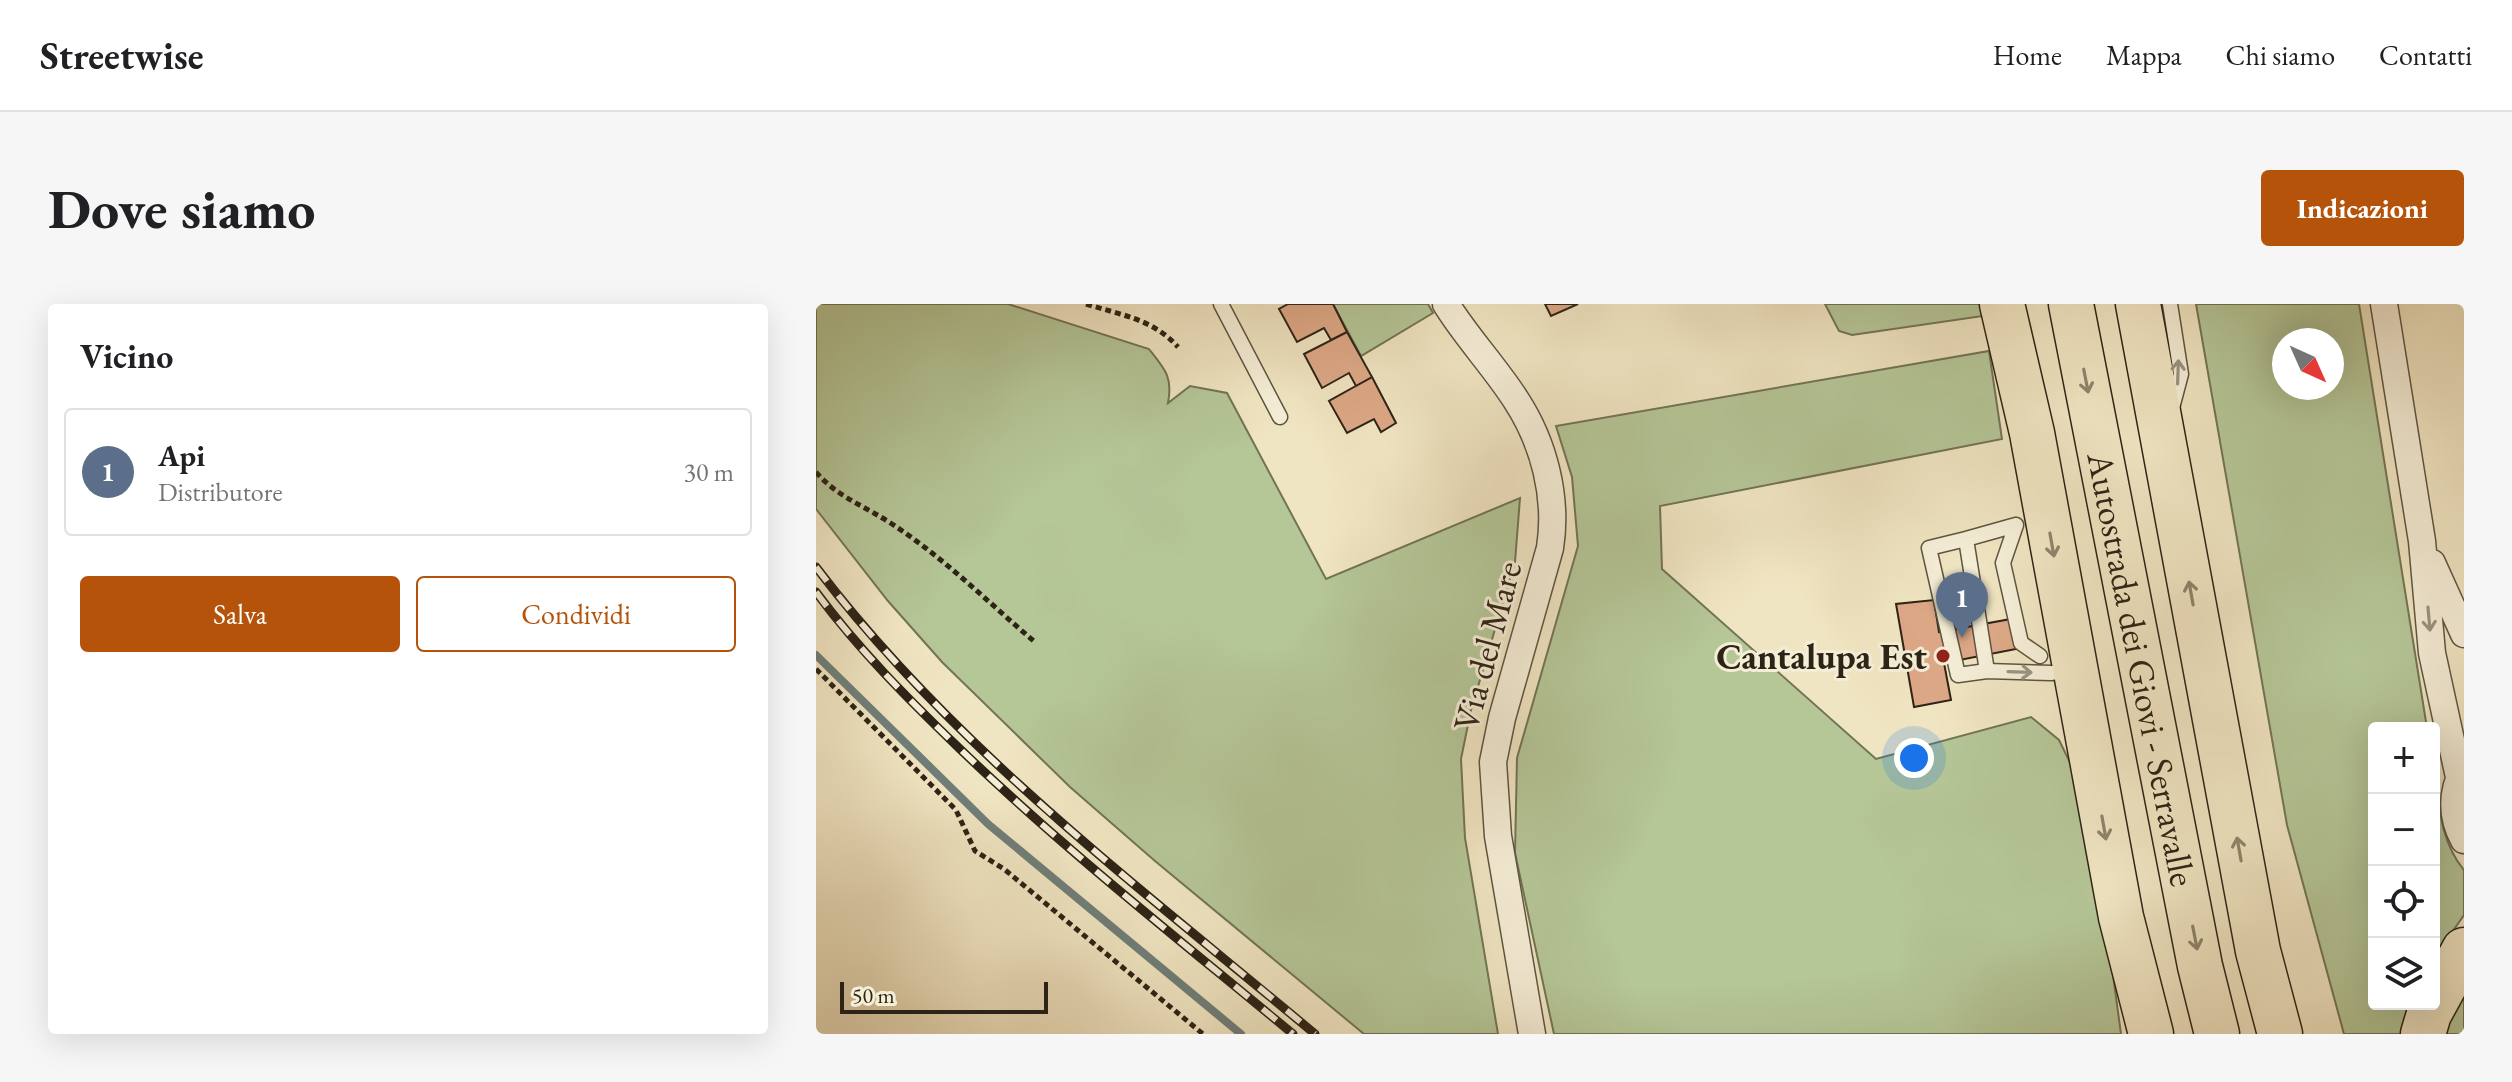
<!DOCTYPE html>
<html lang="it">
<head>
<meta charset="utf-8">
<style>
	:root { --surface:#fff; --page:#f6f6f6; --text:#202124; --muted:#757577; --line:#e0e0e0; --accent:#b45309 }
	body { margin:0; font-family:"EB Garamond",serif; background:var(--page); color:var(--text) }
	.controls { position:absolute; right:24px; bottom:24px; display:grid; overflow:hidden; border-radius:8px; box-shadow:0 8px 32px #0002 }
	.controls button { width:72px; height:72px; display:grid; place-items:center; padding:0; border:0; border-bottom:2px solid var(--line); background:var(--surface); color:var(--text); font:40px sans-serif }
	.compass { position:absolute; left:1456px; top:24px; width:72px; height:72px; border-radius:50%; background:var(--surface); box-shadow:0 8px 32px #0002; rotate:135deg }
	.scale { position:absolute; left:24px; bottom:20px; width:208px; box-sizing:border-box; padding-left:8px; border:4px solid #2d2316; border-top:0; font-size:22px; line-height:28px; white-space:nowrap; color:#2d2316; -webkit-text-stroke:6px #f5eed7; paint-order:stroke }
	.you { position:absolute; left:1098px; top:454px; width:28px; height:28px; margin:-20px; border:6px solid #fff; border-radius:50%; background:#1a73e8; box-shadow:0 0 0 12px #1a73e833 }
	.badge { display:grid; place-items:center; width:52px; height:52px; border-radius:50%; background:var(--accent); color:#fff; font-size:26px; font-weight:700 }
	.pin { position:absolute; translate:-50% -66px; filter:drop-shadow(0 2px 4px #0008) }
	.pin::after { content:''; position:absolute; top:42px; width:28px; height:24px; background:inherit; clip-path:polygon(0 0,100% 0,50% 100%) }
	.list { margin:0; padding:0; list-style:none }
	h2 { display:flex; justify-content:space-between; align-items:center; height:104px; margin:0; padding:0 32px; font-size:34px }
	h2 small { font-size:26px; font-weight:400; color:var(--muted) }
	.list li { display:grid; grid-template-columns:52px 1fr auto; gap:24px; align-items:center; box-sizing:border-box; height:128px; margin:0 16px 16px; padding:0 16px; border:2px solid var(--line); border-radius:8px }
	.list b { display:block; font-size:30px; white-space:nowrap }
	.list p { margin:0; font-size:26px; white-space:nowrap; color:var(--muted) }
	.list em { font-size:26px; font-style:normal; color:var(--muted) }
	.actions { display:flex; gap:16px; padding:24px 32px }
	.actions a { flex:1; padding:18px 0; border:2px solid var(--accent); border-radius:8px; text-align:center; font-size:28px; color:var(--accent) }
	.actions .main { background:var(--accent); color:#fff }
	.icon { flex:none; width:44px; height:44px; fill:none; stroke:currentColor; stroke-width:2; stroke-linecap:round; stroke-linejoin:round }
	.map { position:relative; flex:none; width:1648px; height:730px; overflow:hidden; border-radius:8px }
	header { display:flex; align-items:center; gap:48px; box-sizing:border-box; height:112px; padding:0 40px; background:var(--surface); border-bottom:2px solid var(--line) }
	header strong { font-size:38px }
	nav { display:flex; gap:44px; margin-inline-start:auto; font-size:28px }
	.intro { display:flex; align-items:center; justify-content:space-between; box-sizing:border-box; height:192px; padding:0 48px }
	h1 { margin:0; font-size:56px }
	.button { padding:20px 36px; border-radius:8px; background:var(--accent); color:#fff; font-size:28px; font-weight:700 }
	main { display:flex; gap:48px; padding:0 48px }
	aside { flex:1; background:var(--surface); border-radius:8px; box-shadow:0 8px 32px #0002 }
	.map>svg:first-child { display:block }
	.green { fill:#b5c697; stroke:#717456; stroke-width:2; fill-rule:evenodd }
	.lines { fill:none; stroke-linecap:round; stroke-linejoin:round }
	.stream { stroke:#707f79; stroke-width:8 }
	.building { fill:#dda887; stroke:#2d2316; stroke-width:2 }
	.service-casing { stroke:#5e5441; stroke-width:17 }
	.minor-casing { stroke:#5e5441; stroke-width:29 }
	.motorway-casing { stroke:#2d2316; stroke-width:47 }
	.path { stroke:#2d2316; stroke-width:5; stroke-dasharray:6 4; stroke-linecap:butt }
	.service { stroke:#f5eed7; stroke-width:14 }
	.minor { stroke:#f5eed7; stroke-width:26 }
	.motorway { stroke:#f0e5c2; stroke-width:44 }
	.rail-casing { stroke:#2d2316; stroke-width:9 }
	.rail { stroke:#f5eed7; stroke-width:6; stroke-dasharray:18; stroke-linecap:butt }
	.oneway { stroke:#9b9380 }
	.oneway2 { stroke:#8e846c }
	.poi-dot { fill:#8f2418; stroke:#f5eed7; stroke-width:3 }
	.labels { text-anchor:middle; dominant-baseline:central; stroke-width:6; stroke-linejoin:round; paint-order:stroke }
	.street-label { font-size:36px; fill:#2d2316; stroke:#f5eed7 }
	.poi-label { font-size:36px; font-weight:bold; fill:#2d2316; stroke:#f5eed7; text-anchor:end }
</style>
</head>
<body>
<header>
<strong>Streetwise</strong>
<nav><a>Home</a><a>Mappa</a><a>Chi siamo</a><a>Contatti</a></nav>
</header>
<div class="intro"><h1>Dove siamo</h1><a class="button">Indicazioni</a></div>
<main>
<aside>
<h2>Vicino<small></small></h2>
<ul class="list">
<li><span class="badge" style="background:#5c6f8a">1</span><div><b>Api</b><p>Distributore</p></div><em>30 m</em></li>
</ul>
<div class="actions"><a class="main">Salva</a><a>Condividi</a></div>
</aside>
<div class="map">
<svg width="1648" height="730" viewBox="0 0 1648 730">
	<rect width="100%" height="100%" fill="#f0e5c2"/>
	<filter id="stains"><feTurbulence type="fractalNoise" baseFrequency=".0025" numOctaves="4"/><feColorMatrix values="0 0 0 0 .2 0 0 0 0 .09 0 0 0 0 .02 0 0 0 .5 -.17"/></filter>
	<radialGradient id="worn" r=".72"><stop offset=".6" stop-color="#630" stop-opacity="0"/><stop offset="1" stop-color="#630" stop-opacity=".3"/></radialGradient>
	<path class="green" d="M0,0H192L333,45C349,65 357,73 352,99L374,82L411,89L510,275L704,194L699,258L655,406L645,455L649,534L682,730H548L339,557L254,483L126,358L72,297L0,205Z
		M517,0H612L617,9L545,52Z
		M1009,0H1165L1167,12L1036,31L1023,27Z
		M1380,0H1543L1611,424H1558V700H1597L1586,730H1528L1471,521ZM1468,36H1516V84H1468Z
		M1173,47L1186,135L844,202L846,265L1060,455L1215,413L1243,436L1264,479L1286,590L1305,730H738L699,549L701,454L762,242L756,173L740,122Z
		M1618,468C1623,502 1625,539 1648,566V611L1618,654Z
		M1648,672V730H1622Z"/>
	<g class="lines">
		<path class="stream" d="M0,351L172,520L425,730"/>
	</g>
	<path class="building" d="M472,0H517L531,28L515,36L508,24L481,38L463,5Z
		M729,0H762L735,12Z
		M531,28L556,73L540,82L533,69L506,84L488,50Z
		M556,73L580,119L565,128L558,115L531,129L513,97Z
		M1118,296L1123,328L1195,315L1200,345L1128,359L1135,396L1098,403L1080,300Z"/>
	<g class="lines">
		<defs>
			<path id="service" d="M405,0L464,113
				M1354,0L1365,70L1356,104
				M1200,221L1150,235L1171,367L1236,369
				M1200,221L1187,259L1205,339L1224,352
				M1150,235L1113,244L1142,371L1171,367"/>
			<path id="minor" d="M630,0C651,34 679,63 700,96C728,139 742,193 734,244L686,414L677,458L682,532L716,730
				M1568,0L1606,237L1616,349L1643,473
				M1616,259L1648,330
				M1648,464C1635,488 1635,513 1648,536"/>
			<g id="motorway">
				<path d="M1186,0L1216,129L1305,613L1335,730"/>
				<path id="s1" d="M1255,0L1384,662L1401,730"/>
				<path d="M1322,0L1442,647L1464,730"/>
				<path d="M1607,730L1613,710L1648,646"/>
			</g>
		</defs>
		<use href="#service" class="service-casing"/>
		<use href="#minor" class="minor-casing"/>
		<use href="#motorway" class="motorway-casing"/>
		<path class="path" d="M270,0C305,11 337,15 362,43
			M0,168C21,193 49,202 76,220C128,254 173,299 220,339
			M0,365L140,506L159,547L188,565L387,730"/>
		<use href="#service" class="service"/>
		<use href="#minor" class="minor"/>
		<use href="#motorway" class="motorway"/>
		<defs>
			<path id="rail" d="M0,263C138,445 325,584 499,730
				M0,288C42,345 93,396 144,445C249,546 365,637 477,730"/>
		</defs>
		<use href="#rail" class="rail-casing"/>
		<use href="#rail" class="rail"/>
	</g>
	<defs><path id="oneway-shaft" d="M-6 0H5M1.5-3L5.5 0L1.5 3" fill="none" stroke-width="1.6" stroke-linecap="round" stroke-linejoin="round" transform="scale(2)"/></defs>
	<g class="oneway">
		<use href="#oneway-shaft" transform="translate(1362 68) rotate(-88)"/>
		<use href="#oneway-shaft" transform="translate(1613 315) rotate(85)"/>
		<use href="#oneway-shaft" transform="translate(1204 368) rotate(2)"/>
	</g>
	<g class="oneway2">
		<use href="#oneway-shaft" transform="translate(1270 77) rotate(79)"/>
		<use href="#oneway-shaft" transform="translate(1236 241) rotate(80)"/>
		<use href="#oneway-shaft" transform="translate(1375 289) rotate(-100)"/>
		<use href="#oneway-shaft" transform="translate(1288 524) rotate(80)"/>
		<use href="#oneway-shaft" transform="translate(1423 545) rotate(-100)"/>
		<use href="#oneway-shaft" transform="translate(1379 634) rotate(79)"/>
	</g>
	<circle class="poi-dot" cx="1127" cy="352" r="8"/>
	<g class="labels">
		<g class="street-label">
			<text transform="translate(671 342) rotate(-75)">Via del Mare</text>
			<text stroke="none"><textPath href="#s1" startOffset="372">Autostrada dei Giovi - Serravalle</textPath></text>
		</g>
		<g class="poi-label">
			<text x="1111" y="352">Cantalupa Est</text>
		</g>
	</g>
	<rect width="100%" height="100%" filter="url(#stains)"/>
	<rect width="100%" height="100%" fill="url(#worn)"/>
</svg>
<div class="controls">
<button>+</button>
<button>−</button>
<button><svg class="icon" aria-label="locate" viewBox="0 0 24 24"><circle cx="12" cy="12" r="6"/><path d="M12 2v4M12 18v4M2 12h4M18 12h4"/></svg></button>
<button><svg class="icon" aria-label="layers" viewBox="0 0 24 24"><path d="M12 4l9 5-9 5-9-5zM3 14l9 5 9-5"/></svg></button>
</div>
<svg class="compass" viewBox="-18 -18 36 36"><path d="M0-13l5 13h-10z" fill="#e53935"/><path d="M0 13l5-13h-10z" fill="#757577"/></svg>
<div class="scale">50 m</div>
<div class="you"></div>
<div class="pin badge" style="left:1146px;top:334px;background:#5c6f8a">1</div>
</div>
</main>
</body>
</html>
